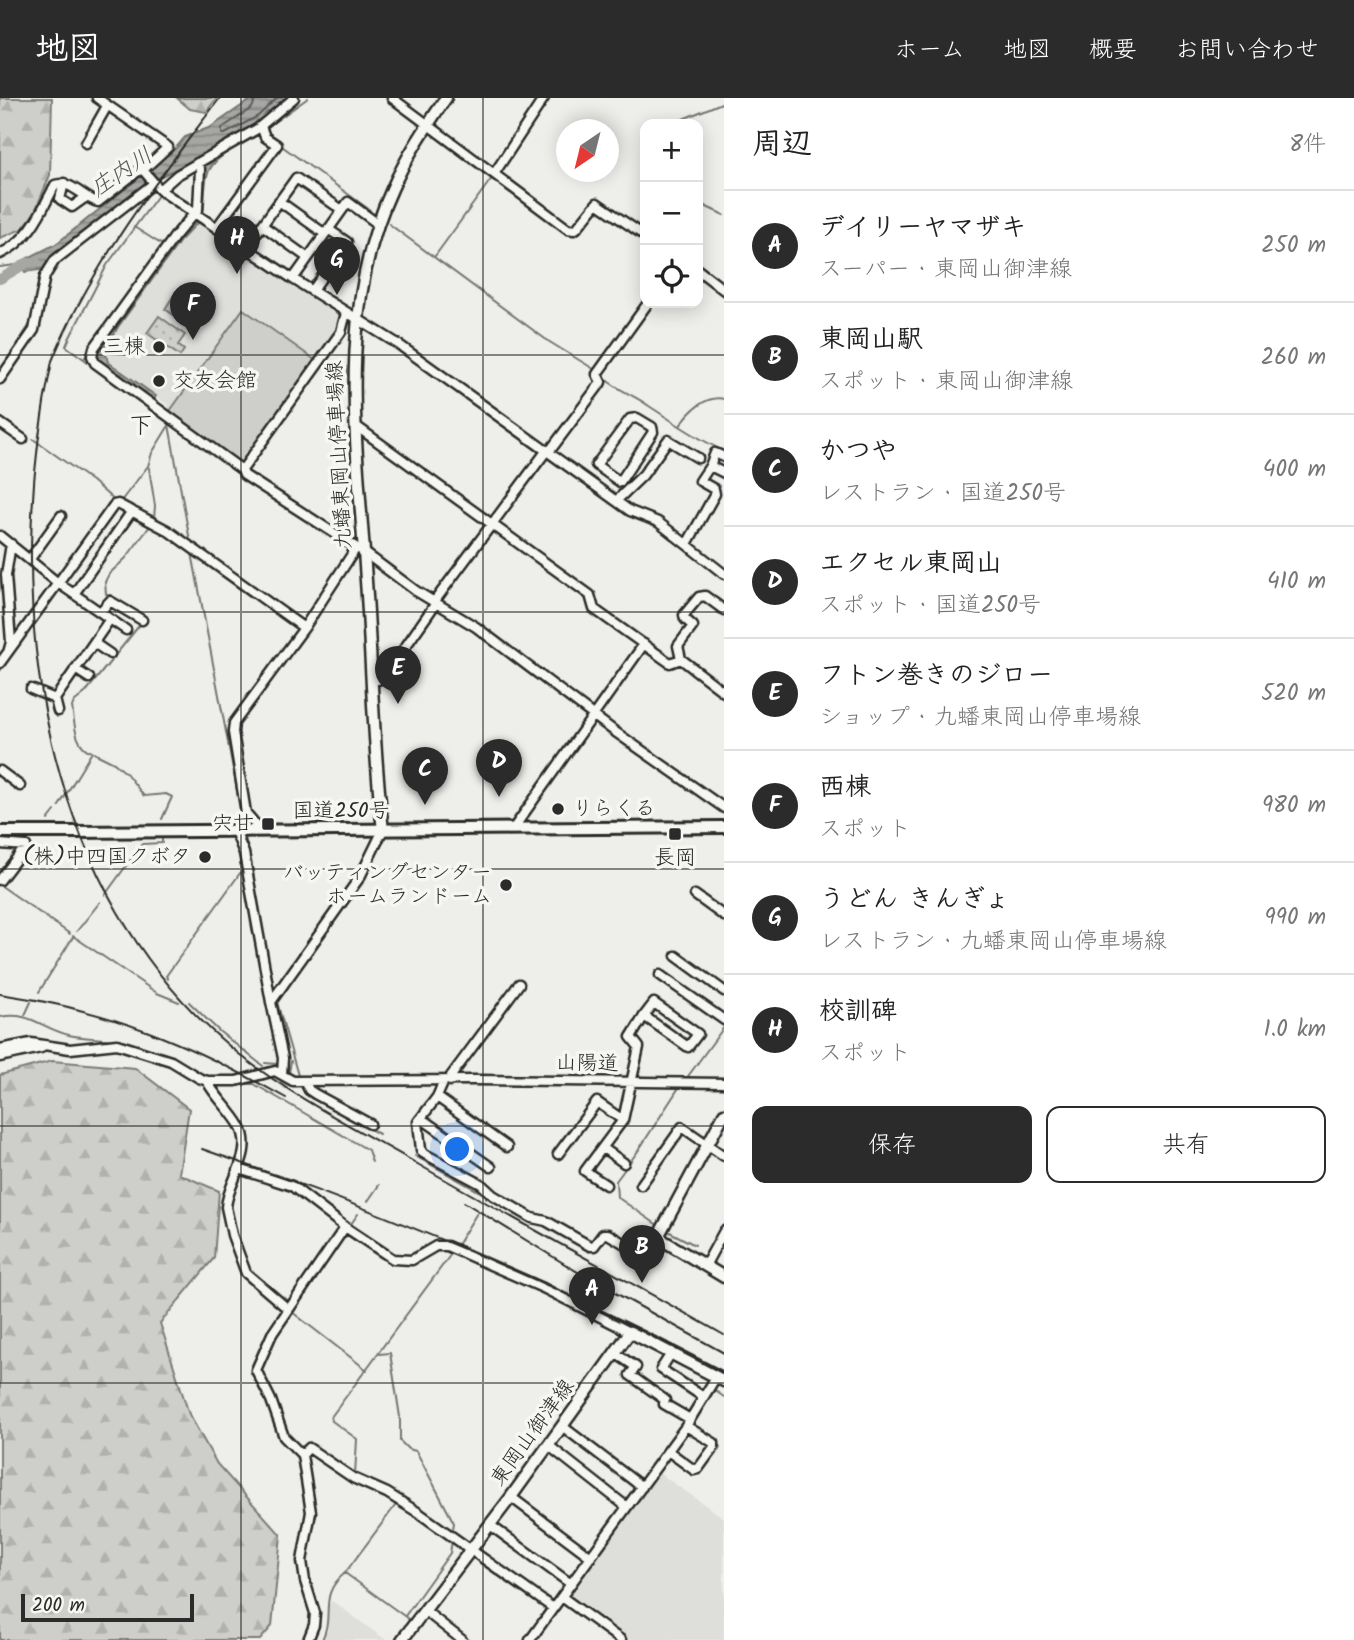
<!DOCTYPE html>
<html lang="ja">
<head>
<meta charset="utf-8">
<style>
	:root { --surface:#fff; --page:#f6f6f6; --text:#222; --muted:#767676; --line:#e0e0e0; --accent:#2b2b2b }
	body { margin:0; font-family:Kalam,"Klee One",sans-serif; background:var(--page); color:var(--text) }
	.controls { position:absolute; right:21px; top:21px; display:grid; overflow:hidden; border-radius:14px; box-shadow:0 4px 18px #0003 }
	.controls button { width:63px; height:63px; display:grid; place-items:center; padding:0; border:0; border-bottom:2px solid var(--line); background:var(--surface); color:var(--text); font:35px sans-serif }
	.compass { position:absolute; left:556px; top:21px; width:63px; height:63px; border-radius:50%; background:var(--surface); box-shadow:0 4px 18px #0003; rotate:215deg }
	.scale { position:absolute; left:21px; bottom:18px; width:173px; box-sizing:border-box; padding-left:7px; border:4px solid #2b2b2b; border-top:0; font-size:19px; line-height:24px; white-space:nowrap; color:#2b2b2b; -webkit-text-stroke:5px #f6f6f2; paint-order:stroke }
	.you { position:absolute; left:458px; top:1052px; width:24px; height:24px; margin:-18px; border:5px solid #fff; border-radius:50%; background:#1a73e8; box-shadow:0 0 0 10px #1a73e833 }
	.badge { display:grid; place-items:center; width:46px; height:46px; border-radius:50%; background:var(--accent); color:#fff; font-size:23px; font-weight:700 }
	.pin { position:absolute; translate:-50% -58px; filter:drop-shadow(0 2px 4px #0008) }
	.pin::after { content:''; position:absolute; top:37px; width:24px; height:21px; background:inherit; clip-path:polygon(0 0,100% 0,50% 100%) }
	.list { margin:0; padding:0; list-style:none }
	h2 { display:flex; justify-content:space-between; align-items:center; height:91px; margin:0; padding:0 28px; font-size:30px }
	h2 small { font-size:23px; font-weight:400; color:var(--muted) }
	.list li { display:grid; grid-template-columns:46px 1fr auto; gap:21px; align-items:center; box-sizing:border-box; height:112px; padding:0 28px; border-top:2px solid var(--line) }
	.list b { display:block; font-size:26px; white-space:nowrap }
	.list p { margin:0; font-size:23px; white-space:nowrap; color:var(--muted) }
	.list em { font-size:23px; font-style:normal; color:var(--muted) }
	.actions { display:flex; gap:14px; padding:21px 28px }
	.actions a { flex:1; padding:16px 0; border:2px solid var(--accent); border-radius:14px; text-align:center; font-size:24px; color:var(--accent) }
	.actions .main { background:var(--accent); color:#fff }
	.icon { flex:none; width:38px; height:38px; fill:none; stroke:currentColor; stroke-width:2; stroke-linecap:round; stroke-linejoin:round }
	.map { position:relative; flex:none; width:724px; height:1542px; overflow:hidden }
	header { display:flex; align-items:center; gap:42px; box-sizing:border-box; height:98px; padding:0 35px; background:var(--accent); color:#fff }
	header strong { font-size:33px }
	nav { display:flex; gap:38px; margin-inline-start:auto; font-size:24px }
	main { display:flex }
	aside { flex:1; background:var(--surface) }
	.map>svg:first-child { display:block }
	.built { fill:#dededb }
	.green { fill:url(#green-dots); stroke:#7c7c7a; stroke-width:2 }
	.forest { fill:url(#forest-firs); stroke:#7c7c7a; stroke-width:2 }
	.pitch { fill:#cececa; stroke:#7c7c7a; stroke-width:2 }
	.water { fill:url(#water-rules); stroke:#757573; stroke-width:2 }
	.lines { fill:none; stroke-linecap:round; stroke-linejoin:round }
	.shore { stroke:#5c5c5b; stroke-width:2 }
	.stream { stroke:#757573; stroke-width:2 }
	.river { stroke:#a6a6a3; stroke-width:10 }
	.minor-casing { stroke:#2b2b2b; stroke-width:13 }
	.major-casing { stroke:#2b2b2b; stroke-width:15 }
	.highway-casing { stroke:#2b2b2b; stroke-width:16 }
	.minor { stroke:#f6f6f2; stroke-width:8 }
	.major { stroke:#f6f6f2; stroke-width:10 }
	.highway { stroke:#f6f6f2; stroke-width:10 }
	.rail { stroke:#2b2b2b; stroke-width:2 }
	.highway-bridge-casing { stroke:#2b2b2b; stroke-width:16; stroke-linecap:butt }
	.highway-bridge { stroke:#f6f6f2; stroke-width:10 }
	.grid { fill:none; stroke:#2b2b2b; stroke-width:2; stroke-opacity:0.55 }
	.poi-dot { fill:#2b2b2b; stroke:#f6f6f2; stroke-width:2.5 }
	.labels { text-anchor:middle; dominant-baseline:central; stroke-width:7; stroke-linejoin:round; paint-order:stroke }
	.poi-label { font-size:21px; fill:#2b2b2b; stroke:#f6f6f2; text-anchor:end }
	.street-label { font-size:21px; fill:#2b2b2b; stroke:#f6f6f2 }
	.water-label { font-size:23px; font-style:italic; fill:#565655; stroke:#f6f6f2 }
	.quarter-label { font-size:24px; fill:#2b2b2b; stroke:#f6f6f2 }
</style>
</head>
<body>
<header>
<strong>地図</strong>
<nav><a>ホーム</a><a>地図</a><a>概要</a><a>お問い合わせ</a></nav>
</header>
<main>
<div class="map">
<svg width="724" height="1542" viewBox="0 0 724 1542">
	<defs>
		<pattern id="green-dots" width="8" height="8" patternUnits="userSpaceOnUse" patternTransform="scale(1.75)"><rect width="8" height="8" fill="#cececa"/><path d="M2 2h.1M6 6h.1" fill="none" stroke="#b1b1ae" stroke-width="1.8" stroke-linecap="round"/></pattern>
		<pattern id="forest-firs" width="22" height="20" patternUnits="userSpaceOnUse" patternTransform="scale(1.75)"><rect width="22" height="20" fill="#cececa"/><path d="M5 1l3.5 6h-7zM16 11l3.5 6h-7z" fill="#b1b1ae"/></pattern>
		<pattern id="water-rules" width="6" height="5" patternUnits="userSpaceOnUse" patternTransform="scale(1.75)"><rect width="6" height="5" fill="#a6a6a3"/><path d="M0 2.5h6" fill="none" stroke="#878785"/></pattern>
	</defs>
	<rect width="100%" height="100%" fill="#eeeeea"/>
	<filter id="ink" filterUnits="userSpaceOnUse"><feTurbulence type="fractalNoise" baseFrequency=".0143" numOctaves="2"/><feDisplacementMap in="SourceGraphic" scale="14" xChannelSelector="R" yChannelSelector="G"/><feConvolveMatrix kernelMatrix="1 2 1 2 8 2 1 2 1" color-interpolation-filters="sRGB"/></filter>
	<g filter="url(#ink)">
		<path class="built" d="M198,124L219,136L284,183L322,204L340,216L341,220L340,227L243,365L240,366L169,313L168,307L112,267L105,258L106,248L119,228L181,143Z
			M659,1375L724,1420V1542H628L568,1500Z
			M332,1503L386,1542H324L328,1531V1508Z"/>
		<path class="green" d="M176,194L205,215L202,219L199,218L191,229L165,211Z
			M159,218L185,237L178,247L184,252L180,258L147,235Z"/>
		<path class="forest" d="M0,0H52L50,77L34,116L22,131L0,140Z
			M177,0H217L206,14L190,11Z
			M52,963L135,970L189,1011L179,1076L219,1093L214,1160L160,1225L189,1316L217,1366L281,1437L272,1528L260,1542H0V977Z"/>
		<path class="pitch" d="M243,211L315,262L243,365L240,366L170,313Z"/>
		<path class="water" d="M253,0H288L262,23L207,55L213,61L261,32L262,35C245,45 212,57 207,78C204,90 205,104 203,116L249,156L248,157L220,136L198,124L180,143L118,229L105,252L108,264L156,298L153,304L97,264L95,255L176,141L195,119L203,66L201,59L155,81L138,93L85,135L46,171L25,174L22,163L56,146L175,51L185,39L211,29Z"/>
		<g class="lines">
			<path class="shore" d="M256,0L252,10L222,30V36H225L258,18L277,0"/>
			<path class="stream" d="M678,26L683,21L724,4
				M266,30L308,0
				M279,46L370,112
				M503,69L517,48
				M698,105L724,117
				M389,126L548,243L597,273
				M134,129L164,148
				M249,156L261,166
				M435,158L492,80
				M0,169L23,166
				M84,261L90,251
				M92,267L66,248L69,241L107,167L159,96
				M0,273L32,223L40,183
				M603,279C617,292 634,297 649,308C674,324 697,341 724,353
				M168,321L190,443
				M680,328C689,313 706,297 724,301
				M33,341L92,383L115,403
				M149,370L155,408L154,420
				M121,403L148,368L152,355L168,329
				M192,455L244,729
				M110,499L106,496L105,484L109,476L126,460L150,428
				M0,573L11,557
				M94,655L114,665L126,675L144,698L166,696L172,699L162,721
				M59,708L92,654C74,648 75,626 72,609L74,604L85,595L142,524
				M48,722L55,713
				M245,738L274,892
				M0,787L70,836
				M105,797L142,746L162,745V741
				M77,833L100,804
				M73,838L157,895L179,904
				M168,881L166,878L243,771
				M39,894L73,839
				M189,904L220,934L263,968
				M277,904L299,981
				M25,917L31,904
				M0,919C30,913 41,930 69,937C90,942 106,938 129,946
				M265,965L277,966
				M184,966L197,974
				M289,975L291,963
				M686,981L724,929
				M239,986H254L368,1052L372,1064
				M301,986L304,993L313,1000L379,1036
				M415,1058L487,1098L486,1101
				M368,1103L379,1087
				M351,1126L358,1116
				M659,1128L617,1099L616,1083L638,1053L680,988
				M666,1132L695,1147
				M457,1147L477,1115
				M292,1214L367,1272
				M379,1256L390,1255L400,1319V1343L408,1351L416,1353L454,1425L452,1436
				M711,1290L724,1299
				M355,1377L357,1341L332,1323L331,1319L451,1156
				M345,1475L411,1523
				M405,1518L450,1455L452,1443
				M322,1542C335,1516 317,1498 345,1475L398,1404
				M410,1542L418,1529"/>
			<path class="river" d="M0,181L27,165L36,164"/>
			<defs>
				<path id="minor" d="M97,0L168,49L143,72
					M392,0L568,131L574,132L577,130L597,105L645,138
					M86,45L107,8
					M197,65L200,71L198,111L175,138L94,250L92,258L95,265L242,372L244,377L365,455L416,493L476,529L614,633L724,710
					M494,76L544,0
					M64,85L60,101L72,109L86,99
					M160,92L177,77L257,31L294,0
					M279,103L325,136
					M262,127L308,160
					M217,129L277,47L265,39L261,28
					M246,150L296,80L342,112
					M0,156C30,142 41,114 55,87C70,81 84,101 98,104L138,73L143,72L160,92L293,181L398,246L630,413L658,424L724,476
					M698,172L724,192
					M293,181L348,104L378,126
					M312,193L347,144L328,131
					M0,281L34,232L45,178L55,162L153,86
					M637,320L652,329L653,334L620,384L596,367L630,321Z
					M0,325L23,341
					M356,328L590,497L594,511L670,565L681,561L724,594
					M549,354L600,286L601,284L597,276L648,205
					M710,368L715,355L724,359
					M242,372L341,234L346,215
					M616,403L643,377L668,342L698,360
					M0,438L58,485L0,565
					M687,446L715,396L714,391L700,383L710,368L724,375
					M30,461L61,418
					M74,496L58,485L114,407L118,406L167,432L304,530
					M434,504L547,352
					M100,514L110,503L142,522
					M110,521L126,532
					M94,545L110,556
					M9,551L11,544L6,477L11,446
					M681,561L678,548L693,528L685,521L684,517L699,499L705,498L724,512
					M75,571L89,580
					M373,583L381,581L385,578L436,505
					M31,591L55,601
					M58,613L55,601L110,521L74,496L132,413
					M0,673L20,688
					M513,731L644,546
					M235,733L244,755L271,904L283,960L282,976
					M261,733L246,715L233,634L234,625L304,530L356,450
					M0,746L26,748L0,782
					M695,797L724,818
					M676,858L724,893
					M660,877L724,922
					M271,904L360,779L383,732
					M654,905L698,936L688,949L644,918Z
					M0,951L31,945L70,951L117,946L171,963L199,980L207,983H236L275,973L293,983L475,982L724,985
					M0,959L41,950
					M207,983C215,999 231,1012 240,1028C255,1056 228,1082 226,1109L232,1137L246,1175L288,1211
					M444,983L437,999L418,1024L421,1052L423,1055L481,1086L493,1097L532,1120L546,1123L590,1148H594L603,1136H608L643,1157H649L660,1140
					M450,983L451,978L519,886
					M305,984L309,992L315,996L370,1026
					M437,999L507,1049
					M422,1021L491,1069
					M603,1050L624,1065
					M558,1056L597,1004L623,1022
					M239,1071L292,1088L345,1129L393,1161L412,1162L436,1148H447L543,1190L630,1234
					M606,1087L585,1073L623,1022L639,949L631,939L644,918
					M641,1087L682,1029L724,1058
					M706,1166L724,1133
					M672,1254L661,1271L702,1298
					M615,1255L636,1269L630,1277L665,1302L664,1306L690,1321
					M562,1328L642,1389
					M548,1347L627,1409
					M668,1353L694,1372L698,1371L714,1349V1345L686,1328
					M302,1357L309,1350L353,1380L387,1395L419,1415L553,1510
					M511,1399L591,1459
					M490,1427L571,1486
					M562,1499L621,1542
					M424,1512L462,1542
					M308,1542L314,1527L315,1515L305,1483L302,1463L311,1414L302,1357L284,1339L271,1302L256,1272L272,1236L345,1129
					M530,1542L686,1328L716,1279"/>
				<path id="major" d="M383,732C373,650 372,566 366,483C358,352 335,215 392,91C406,59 426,29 446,0
					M724,1016L659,1137L664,1143L724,1179
					M402,1542L511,1399L630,1234L724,1283"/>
				<path id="highway" d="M0,734H63
					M72,734L724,729"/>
			</defs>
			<use href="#minor" class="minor-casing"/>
			<use href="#major" class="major-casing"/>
			<use href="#highway" class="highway-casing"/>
			<use href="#minor" class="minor"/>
			<use href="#major" class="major"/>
			<use href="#highway" class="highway"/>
			<path class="rail" d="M220,0C157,83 92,165 52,263C0,504 38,795 239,956C292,999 355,1030 414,1064C517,1123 621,1179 724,1237
				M0,896C108,911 192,947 286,1000
				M202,1051C381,1113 557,1185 724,1274
				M464,1104L581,1176L724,1255"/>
			<defs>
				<path id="highway-bridge" d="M63,734H72"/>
			</defs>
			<use href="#highway-bridge" class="highway-bridge-casing"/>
			<use href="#highway-bridge" class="highway-bridge"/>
		</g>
	</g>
	<path class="grid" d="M241,0V1542M483,0V1542M0,257H724M0,514H724M0,771H724M0,1028H724M0,1285H724"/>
	<g class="poi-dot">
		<circle cx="159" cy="249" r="7"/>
		<circle cx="159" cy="283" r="7"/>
		<circle cx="558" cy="711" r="7"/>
		<rect x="261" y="719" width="14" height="14" rx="3.5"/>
		<rect x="668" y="729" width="14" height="14" rx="3.5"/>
		<circle cx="205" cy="759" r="7"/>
		<circle cx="506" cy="787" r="7"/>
	</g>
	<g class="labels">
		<g class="poi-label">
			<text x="145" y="249">三棟</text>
			<text x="173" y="283" text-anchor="start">交友会館</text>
			<text x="572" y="711" text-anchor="start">りらくる</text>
			<text x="254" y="726">宍甘</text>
			<text x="191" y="759">(株)中四国クボタ</text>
			<text x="675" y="760" text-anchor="middle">長岡</text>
			<text x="492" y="775">バッティングセンター<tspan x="492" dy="24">ホームランドーム</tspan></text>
		</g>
		<g class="street-label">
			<text transform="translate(340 357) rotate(-93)">九蟠東岡山停車場線</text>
			<text x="341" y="713">国道250号</text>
			<text transform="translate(587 966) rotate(1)">山陽道</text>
			<text transform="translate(533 1335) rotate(-54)">東岡山御津線</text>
		</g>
		<g class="water-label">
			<text transform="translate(122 75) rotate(-34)">庄内川</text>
		</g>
		<g class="quarter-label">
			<text x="141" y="328">下</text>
		</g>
	</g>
</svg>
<div class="controls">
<button>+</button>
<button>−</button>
<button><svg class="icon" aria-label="locate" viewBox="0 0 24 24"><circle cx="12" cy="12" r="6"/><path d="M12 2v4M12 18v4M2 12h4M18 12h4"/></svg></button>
</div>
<svg class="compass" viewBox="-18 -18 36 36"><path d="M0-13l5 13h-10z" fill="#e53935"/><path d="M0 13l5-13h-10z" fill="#767676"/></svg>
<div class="scale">200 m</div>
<div class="you"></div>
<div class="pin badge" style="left:592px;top:1227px">A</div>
<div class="pin badge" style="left:642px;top:1185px">B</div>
<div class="pin badge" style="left:425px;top:707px">C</div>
<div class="pin badge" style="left:499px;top:699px">D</div>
<div class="pin badge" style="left:398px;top:606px">E</div>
<div class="pin badge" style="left:193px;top:242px">F</div>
<div class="pin badge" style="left:337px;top:197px">G</div>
<div class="pin badge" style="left:237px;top:176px">H</div>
</div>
<aside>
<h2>周辺<small>8件</small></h2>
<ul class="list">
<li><span class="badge">A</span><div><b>デイリーヤマザキ</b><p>スーパー · 東岡山御津線</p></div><em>250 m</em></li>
<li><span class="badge">B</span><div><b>東岡山駅</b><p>スポット · 東岡山御津線</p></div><em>260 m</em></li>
<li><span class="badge">C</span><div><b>かつや</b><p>レストラン · 国道250号</p></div><em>400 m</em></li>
<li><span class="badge">D</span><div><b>エクセル東岡山</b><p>スポット · 国道250号</p></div><em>410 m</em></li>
<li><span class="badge">E</span><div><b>フトン巻きのジロー</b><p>ショップ · 九蟠東岡山停車場線</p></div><em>520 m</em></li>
<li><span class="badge">F</span><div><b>西棟</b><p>スポット</p></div><em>980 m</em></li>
<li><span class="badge">G</span><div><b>うどん きんぎょ</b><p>レストラン · 九蟠東岡山停車場線</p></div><em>990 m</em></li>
<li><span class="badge">H</span><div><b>校訓碑</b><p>スポット</p></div><em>1.0 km</em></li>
</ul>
<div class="actions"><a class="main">保存</a><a>共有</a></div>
</aside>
</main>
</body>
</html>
